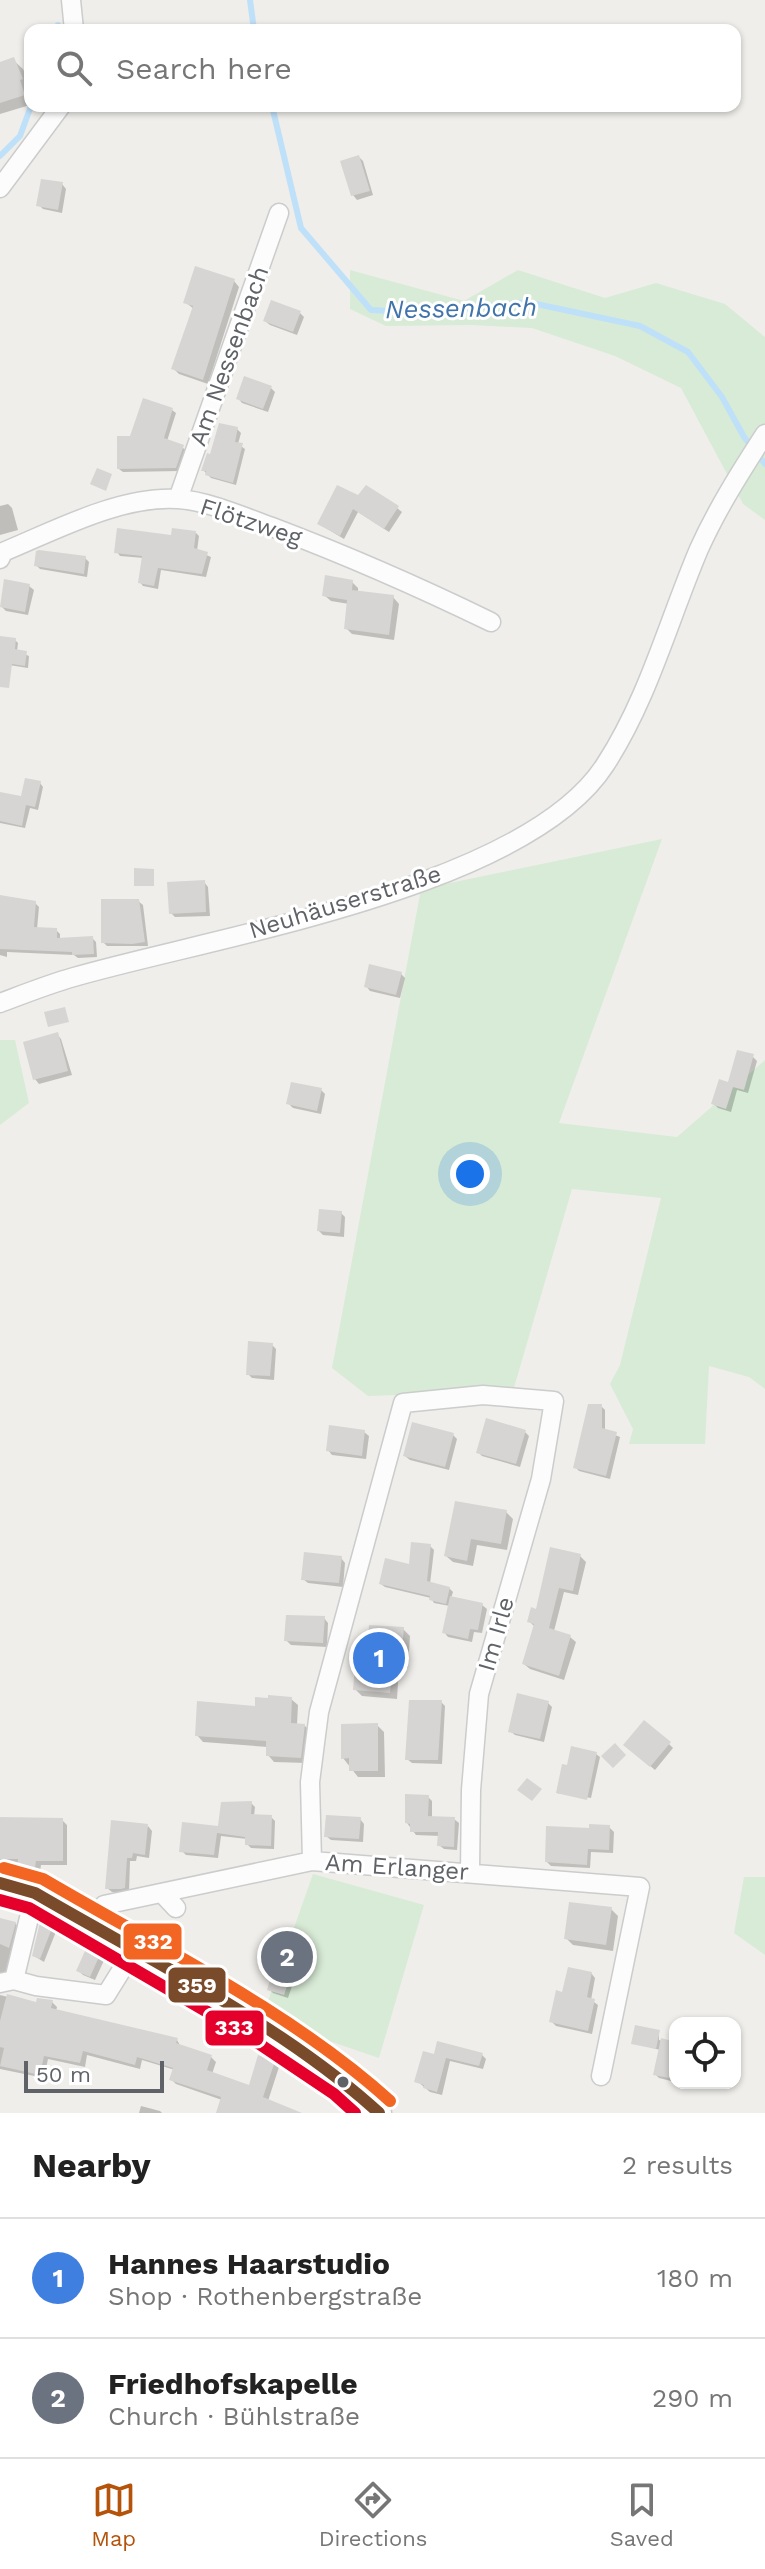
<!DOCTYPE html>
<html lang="en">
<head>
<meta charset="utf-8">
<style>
	:root { --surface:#fff; --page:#f2f2f2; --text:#222; --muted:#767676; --line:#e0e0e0; --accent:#b45309 }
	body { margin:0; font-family:"Work Sans",sans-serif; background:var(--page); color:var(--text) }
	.controls { position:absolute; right:24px; bottom:24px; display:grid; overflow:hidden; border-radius:16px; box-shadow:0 2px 6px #0004 }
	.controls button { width:72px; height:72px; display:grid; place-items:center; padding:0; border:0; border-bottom:2px solid var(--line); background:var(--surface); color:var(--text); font:40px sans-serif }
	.scale { position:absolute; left:24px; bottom:20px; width:140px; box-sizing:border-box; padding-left:8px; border:4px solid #5f6368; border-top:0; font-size:22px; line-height:28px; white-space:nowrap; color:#5f6368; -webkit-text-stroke:6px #fff; paint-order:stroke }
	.you { position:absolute; left:470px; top:1174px; width:28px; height:28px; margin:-20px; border:6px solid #fff; border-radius:50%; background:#1a73e8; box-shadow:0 0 0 12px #1a73e833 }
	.badge { display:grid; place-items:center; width:52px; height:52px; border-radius:50%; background:var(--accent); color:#fff; font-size:26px; font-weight:700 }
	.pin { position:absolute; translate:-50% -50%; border:4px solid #fff; box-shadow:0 2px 8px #0006 }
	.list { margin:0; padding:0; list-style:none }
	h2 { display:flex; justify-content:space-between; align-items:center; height:104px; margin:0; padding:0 32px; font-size:34px }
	h2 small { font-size:26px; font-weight:400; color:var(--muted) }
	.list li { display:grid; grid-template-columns:52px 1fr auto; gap:24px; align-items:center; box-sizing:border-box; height:120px; padding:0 32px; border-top:2px solid var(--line) }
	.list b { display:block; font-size:30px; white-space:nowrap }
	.list p { margin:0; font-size:26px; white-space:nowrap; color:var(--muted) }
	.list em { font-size:26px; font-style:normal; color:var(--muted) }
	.icon { flex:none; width:44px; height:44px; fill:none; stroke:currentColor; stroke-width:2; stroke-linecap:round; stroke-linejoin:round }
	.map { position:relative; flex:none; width:765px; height:2113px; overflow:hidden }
	.search { position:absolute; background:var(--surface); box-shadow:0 2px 6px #0004; left:24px; right:24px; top:24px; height:88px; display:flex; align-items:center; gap:20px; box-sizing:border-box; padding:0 28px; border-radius:16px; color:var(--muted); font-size:30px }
	.sheet { height:344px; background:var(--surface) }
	nav { display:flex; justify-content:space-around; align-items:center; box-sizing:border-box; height:112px; border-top:2px solid var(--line); background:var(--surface); font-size:22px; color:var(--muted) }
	nav a { display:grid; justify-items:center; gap:4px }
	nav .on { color:var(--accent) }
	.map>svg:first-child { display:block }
	.green { fill:#d8ebd6 }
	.shadow { fill:#0003 }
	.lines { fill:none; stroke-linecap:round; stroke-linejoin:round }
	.stream { stroke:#bfe0f9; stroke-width:6 }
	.building { fill:#d6d5d3 }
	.minor-casing { stroke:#cbcccc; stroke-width:21 }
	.tertiary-casing { stroke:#cbcccc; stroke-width:27 }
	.minor { stroke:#fdfcfc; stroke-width:18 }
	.tertiary { stroke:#fdfcfc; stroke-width:24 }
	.bus-1-casing { stroke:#fff; stroke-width:18 }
	.bus-2-casing { stroke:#fff; stroke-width:18 }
	.bus-3-casing { stroke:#fff; stroke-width:18 }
	.bus-1 { stroke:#7a4b2a; stroke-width:12 }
	.bus-2 { stroke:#e4002b; stroke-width:12 }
	.bus-3 { stroke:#f26522; stroke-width:12 }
	.bus-dot { fill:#5f6368; stroke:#fff; stroke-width:3 }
	.labels { text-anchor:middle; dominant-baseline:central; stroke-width:6; stroke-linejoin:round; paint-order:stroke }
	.street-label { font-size:24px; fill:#5f6368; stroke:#fff }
	.water-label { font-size:26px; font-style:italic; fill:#4174aa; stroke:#fff }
	.line-badge { stroke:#fff; stroke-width:3 }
	.badge-label { font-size:22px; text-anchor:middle; font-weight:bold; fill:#fff }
</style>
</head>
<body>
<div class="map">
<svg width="765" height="2113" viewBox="0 0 765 2113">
	<rect width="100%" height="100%" fill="#efeeea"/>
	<path class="green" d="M350,270L464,301L518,270L605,298L656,283L725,304L765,337V520L743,504L681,388L615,356L532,328L472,325L386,326L350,309Z
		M662,839L559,1123L677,1137L765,1060V1389L749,1377L709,1366L705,1444H629L633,1429L610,1384L620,1365L661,1198L572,1189L513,1391L368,1396L332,1368L421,889Z
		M0,1040H15L29,1103L0,1125Z
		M313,1874L424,1905L379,2058L291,2028L267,2004Z
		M744,1877H765V1955L734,1933Z"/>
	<path class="shadow" d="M13,60L23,69L30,86V105L0,114V64Z
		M359,157L363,161L373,195L357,200L353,195Z
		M62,184L66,189L62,213L43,209L39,205Z
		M234,281L239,287L208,384L179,374L173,368L194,309L185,302Z
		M299,312L304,317L297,335L270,325L265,321Z
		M270,387L275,392L268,412L242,403L238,398Z
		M172,410L176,413L167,441L187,450L180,471L123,472L119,469L132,438Z
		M237,429L241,433L238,444L245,449L236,485L211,478L203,470L212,456Z
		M359,498L397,508L402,512L389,532L358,512L344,539L319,524Z
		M8,504L12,508L18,530L0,535V506Z
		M196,533L199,536L197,551L211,557L206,577L161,570L158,589L143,586L140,582L144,558L120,556L117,552Z
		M85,558L89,562L87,577L40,569L36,565Z
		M352,582L358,588V593L393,597L399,604L394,640L352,634L346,628L349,604L331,601L324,595Z
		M29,586L34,590L28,615L6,611L1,606Z
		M0,638L15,640L18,643L17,651L29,656L28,668L9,665L0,677Z
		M40,783L43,787L38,810L30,808L25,828L0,823V801L22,799Z
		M204,882L208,887L210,916L175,917L171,913Z
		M0,897L35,903L39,907L37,929L56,930L60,934V940L92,938L96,942L97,957L78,958L74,955L7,952V957L0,955Z
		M138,901L143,905L148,946H107L103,942Z
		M401,974L405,978L400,998L370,991L366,986Z
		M57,1034L61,1039L72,1075L39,1084L35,1079Z
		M752,1056L757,1061L748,1093L737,1090L731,1112L718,1108L714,1104Z
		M321,1090L325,1094L321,1114L293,1108L289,1104Z
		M341,1213L345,1217L344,1237L323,1235L319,1231Z
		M272,1345L276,1349L274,1380L252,1378L248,1374Z
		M601,1406L605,1410V1431L620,1437L610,1479L579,1471L575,1467Z
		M524,1431L529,1436L520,1467L482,1456L478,1452Z
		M364,1432L369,1436L366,1459L332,1455L328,1450Z
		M453,1435L457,1439L449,1470L410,1460L405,1456Z
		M506,1512L513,1519L507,1550L477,1545L473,1566L453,1562L446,1556Z
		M430,1546L434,1550L430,1584L449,1588L453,1592L451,1598L482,1605L487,1609L482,1633L474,1632L472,1642L448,1637L444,1632L450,1606L434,1603L431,1598L385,1587L381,1584L410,1566Z
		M580,1556L586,1562L578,1595L564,1592L554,1631L570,1637L576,1642L564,1680L530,1669L524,1664L535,1627L530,1622Z
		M341,1558L345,1563L343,1587L308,1583L303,1579Z
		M324,1618L328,1623L327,1647L291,1645L286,1640Z
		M403,1629L410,1636L408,1668L399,1667L397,1699L362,1696L355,1689L369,1657Z
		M291,1699L298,1705L297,1725L305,1726L311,1732L307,1763L274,1762L268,1755V1747L203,1742L197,1735L257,1708Z
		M441,1702L445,1706L442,1764L412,1763L407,1759Z
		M548,1703L552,1707L544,1742L515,1735L510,1731Z
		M377,1725L384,1732L385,1777H358L343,1758Z
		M669,1744L673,1748L655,1770L630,1749Z
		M596,1754L600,1757L591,1798L559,1792V1794L558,1793L568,1767Z
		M428,1797L432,1801V1818L454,1819L459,1823L457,1850L444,1849L439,1845L440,1836L416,1835L407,1823Z
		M251,1803L255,1807L254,1816L271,1817L275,1821L274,1849L251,1848L247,1844V1839L221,1836L218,1858L186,1855L182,1851L220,1828Z
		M0,1818L62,1820L67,1825V1865H41L39,1878L27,1877L20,1872V1863L0,1862Z
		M360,1819L364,1824L363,1842L331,1840L326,1836Z
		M148,1826L152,1831L149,1858L137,1856L136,1861H130L129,1892H112L107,1888Z
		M609,1827L614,1832L613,1853L591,1852L590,1868L551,1866L547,1862L591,1830Z
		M611,1909L618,1916L613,1951L573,1945L566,1938Z
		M0,1920L15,1923L19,1928L5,1975L0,1977Z
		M52,1925L57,1929L44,1962L34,1956Z
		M299,1946L304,1950L288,1998L273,1993L269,1989Z
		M101,1951L106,1956L95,1980L83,1975L79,1971Z
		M591,1973L595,1978L591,2000L598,2005L592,2034L556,2026L552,2022L564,1994Z
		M0,1995L37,2004L52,2002L57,2007L56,2011L177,2040L181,2047L211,2057L216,2062L212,2074L250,2087L274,2062L279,2067L268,2101L300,2113H218L222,2100L176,2084L171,2079L175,2070L142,2060L140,2069L87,2055L85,2067L48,2059L44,2078L0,2069Z
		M659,2032V2040L675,2044V2082L659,2078L655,2074L660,2050L634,2043Z
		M482,2055L486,2059L483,2069L450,2061L442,2095L430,2092L417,2081L435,2056Z
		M141,2106L160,2111L162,2113H139Z"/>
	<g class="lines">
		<path class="stream" d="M250,0L254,30
			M58,25V30
			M272,106L301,228L371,310L428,313L527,302L640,326L688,352L722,397L744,437L765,464
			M0,156L20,136L31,106"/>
	</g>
	<path class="building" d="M14,57L23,79L20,80L25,95L0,103V62Z
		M359,155L370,191L351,196L340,161Z
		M41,179L63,182L58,210L36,206Z
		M195,266L235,279L203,380L171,369L193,306L183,303Z
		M271,300L301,311L293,332L263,321Z
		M244,376L272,386L263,409L236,399Z
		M143,398L173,408L164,438L184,445L176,468L117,469V436H130Z
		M219,423L238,427L235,442L243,443L233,483L205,475L206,471H201L207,453L210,454Z
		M97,468L112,474L106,491L90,484Z
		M337,485L358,495L366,485L399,506L384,529L353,509L340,536L317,524Z
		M117,528L171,535L172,528L196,531L194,548L208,552L202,574L158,568L154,586L138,583L142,556L114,553Z
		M39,550L86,556L84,574L34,566L36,551Z
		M325,575L353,580L352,590L394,595L389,635L344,629L347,600L322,596Z
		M4,579L30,584L25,612L0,607Z
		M0,636L16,638L15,649L27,651L25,666L12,664L9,688L0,687Z
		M25,778L41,781L35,807L26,805L22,826L0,821V792L21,796Z
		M134,868L154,869V886H134Z
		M205,880L206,912L169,914L167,882Z
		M0,895L36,901L34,927L57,928V938L93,936L94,954L72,955V952L0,949Z
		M101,899H139L145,942L132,944L101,943Z
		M369,964L402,972L396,995L364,987Z
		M65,1007L69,1022L48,1027L44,1012Z
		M58,1032L68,1071L33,1080L23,1042Z
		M737,1050L754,1054L744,1090L733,1087L726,1109L711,1104L719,1079L728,1082Z
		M291,1082L322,1088L317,1111L286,1104Z
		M319,1209L342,1211L340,1233L317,1231Z
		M248,1341L273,1343L270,1376L246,1375Z
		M588,1404H602V1428L617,1432L606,1476L573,1468Z
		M486,1418L526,1430L516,1464L476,1453Z
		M412,1422L454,1433L445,1467L403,1456Z
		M329,1425L365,1430L362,1456L326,1451Z
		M455,1501L507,1510L501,1544L471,1539L467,1561L444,1556Z
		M411,1542L431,1544L427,1581L450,1587L446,1604L429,1600L430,1596L379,1584L385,1558L409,1564Z
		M550,1547L581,1554L573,1591L559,1588L549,1628L571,1635L559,1676L522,1664L534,1624L527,1622L531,1607L536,1609Z
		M304,1552L342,1556L339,1583L301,1580Z
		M450,1596L483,1603L478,1630L470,1629L468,1639L442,1633Z
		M286,1615L325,1616L323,1643L284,1641Z
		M369,1625L404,1627L401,1662L393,1661L390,1693L353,1690L356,1654L367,1655Z
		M517,1693L549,1701L540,1739L508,1732Z
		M268,1695L292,1697L291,1723L305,1724L301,1758L266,1756V1741L195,1736L197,1701L255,1706V1697L268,1698Z
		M409,1700H442L438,1760H405Z
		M644,1720L671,1742L650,1767L623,1745Z
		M378,1723V1771H349V1758L341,1759V1724Z
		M615,1743L626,1755L613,1768L601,1756Z
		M571,1746L597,1752L587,1800L556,1793L562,1764L567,1765Z
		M527,1778L542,1789L532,1801L517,1790Z
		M405,1794L429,1795L428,1816L455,1817L454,1847L437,1846L438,1832H410V1824L405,1823Z
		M252,1801L251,1814L272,1815L271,1846L245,1845V1837L217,1833L214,1855L179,1852L182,1822L218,1826L221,1802Z
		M326,1815L361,1817L359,1839L324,1837Z
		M0,1817L63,1818V1861H36L34,1874L17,1872L18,1859H0Z
		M111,1820L148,1824L145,1855L133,1853L132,1858H127L125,1888L121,1889H105Z
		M589,1824L610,1825L609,1850L588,1849L587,1865L545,1862L546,1826L589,1828Z
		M569,1902L612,1907L606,1945L564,1939Z
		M0,1918L16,1922L9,1948L0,1944Z
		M41,1918L54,1923L40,1959L32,1956Z
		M283,1938L301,1944L284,1995L267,1990Z
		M89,1942L102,1950L90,1977L76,1971Z
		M568,1967L592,1972L587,1997L595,1999L588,2031L549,2022L556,1990L562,1992Z
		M7,1994L36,2002L37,1998L53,2000L51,2008L178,2038L176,2043L212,2055L207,2070L249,2085L258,2055L275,2061L263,2097L302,2113H216L221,2097L169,2080L173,2068L137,2057L135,2065L83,2051L80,2063L44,2056L40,2075L0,2066L4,2048L0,2047V2021Z
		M635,2025L660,2030L656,2049L631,2044Z
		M661,2038L675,2042V2079L653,2075Z
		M437,2041L483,2053L479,2066L446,2058L437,2092L423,2088L424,2085L414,2082L423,2051L434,2054Z"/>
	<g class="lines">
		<defs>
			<path id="minor" d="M71,0L74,30
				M0,188L61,106
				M178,499L279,213
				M0,559L3,552C54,531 121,495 178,499C208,501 244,517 272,527C346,555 419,587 491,622
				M0,1003C24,994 49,984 74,977C212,937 526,888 605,765C648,699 668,622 699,549C717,509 741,471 765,434
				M312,1861L310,1782L319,1712L403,1403L483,1395L554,1401L541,1479L479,1694L471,1790L470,1872
				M162,1893L176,1908
				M90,1925L104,1905L312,1861L640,1887L601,2076
				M14,1980L36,1986L106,1995L134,1950
				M0,1983L14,1980L35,1893"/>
			<path id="tertiary" d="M0,1883L35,1893L248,2017L344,2081L379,2113"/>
		</defs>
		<use href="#minor" class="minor-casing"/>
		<use href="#tertiary" class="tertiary-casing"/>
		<use href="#minor" class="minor"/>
		<use href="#tertiary" class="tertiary"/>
		<defs>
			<path id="bus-1" d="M0,1883L35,1893C148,1959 283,2025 379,2113"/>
			<path id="bus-2" d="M0,1900L29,1908L240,2031L334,2094L355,2113"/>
			<path id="bus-3" d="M4,1868L43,1879C157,1946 292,2012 390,2101"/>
		</defs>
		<use href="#bus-1" class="bus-1-casing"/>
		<use href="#bus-2" class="bus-2-casing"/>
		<use href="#bus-3" class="bus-3-casing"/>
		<use href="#bus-1" class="bus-1"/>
		<use href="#bus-2" class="bus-2"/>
		<use href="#bus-3" class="bus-3"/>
	</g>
	<circle class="bus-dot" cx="343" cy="2082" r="7"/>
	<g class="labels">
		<g class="street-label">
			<text transform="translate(229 356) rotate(-70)">Am Nessenbach</text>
			<text transform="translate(251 522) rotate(18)">Flötzweg</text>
			<text transform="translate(345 902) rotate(-17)">Neuhäuserstraße</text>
			<text transform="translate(496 1634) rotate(-74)">Im Irle</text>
			<text transform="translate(397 1867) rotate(4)">Am Erlanger</text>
		</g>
		<g class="water-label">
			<text transform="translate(461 308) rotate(-1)">Nessenbach</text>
		</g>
	</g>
	<g class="line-badge">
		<rect x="122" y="1922" width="61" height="39" rx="8" fill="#f26522"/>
		<rect x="167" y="1966" width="60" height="38" rx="8" fill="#7a4b2a"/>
		<rect x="204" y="2009" width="61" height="38" rx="8" fill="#e4002b"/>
	</g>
	<g class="badge-label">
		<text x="153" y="1949">332</text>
		<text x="197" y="1993">359</text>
		<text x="234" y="2035">333</text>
	</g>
</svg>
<div class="controls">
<button><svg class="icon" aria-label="locate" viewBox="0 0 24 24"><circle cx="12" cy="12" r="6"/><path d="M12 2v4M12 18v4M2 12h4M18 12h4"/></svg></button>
</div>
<div class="scale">50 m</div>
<div class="you"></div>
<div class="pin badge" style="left:379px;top:1658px;background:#3f7fe0">1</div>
<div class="pin badge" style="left:287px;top:1957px;background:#6b7280">2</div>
<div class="search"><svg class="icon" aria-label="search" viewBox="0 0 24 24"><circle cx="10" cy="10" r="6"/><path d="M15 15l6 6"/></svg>Search here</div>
</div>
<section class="sheet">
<h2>Nearby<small>2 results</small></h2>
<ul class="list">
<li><span class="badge" style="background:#3f7fe0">1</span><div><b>Hannes Haarstudio</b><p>Shop · Rothenbergstraße</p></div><em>180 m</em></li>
<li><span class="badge" style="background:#6b7280">2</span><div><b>Friedhofskapelle</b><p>Church · Bühlstraße</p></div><em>290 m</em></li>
</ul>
</section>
<nav>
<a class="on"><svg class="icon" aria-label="map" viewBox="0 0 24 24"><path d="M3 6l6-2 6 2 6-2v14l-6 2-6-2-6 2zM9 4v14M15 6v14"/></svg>Map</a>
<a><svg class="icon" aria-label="directions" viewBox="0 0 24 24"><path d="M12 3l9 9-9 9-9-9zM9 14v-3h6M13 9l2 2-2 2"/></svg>Directions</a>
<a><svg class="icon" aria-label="saved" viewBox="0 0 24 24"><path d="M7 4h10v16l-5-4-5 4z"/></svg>Saved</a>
</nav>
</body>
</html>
